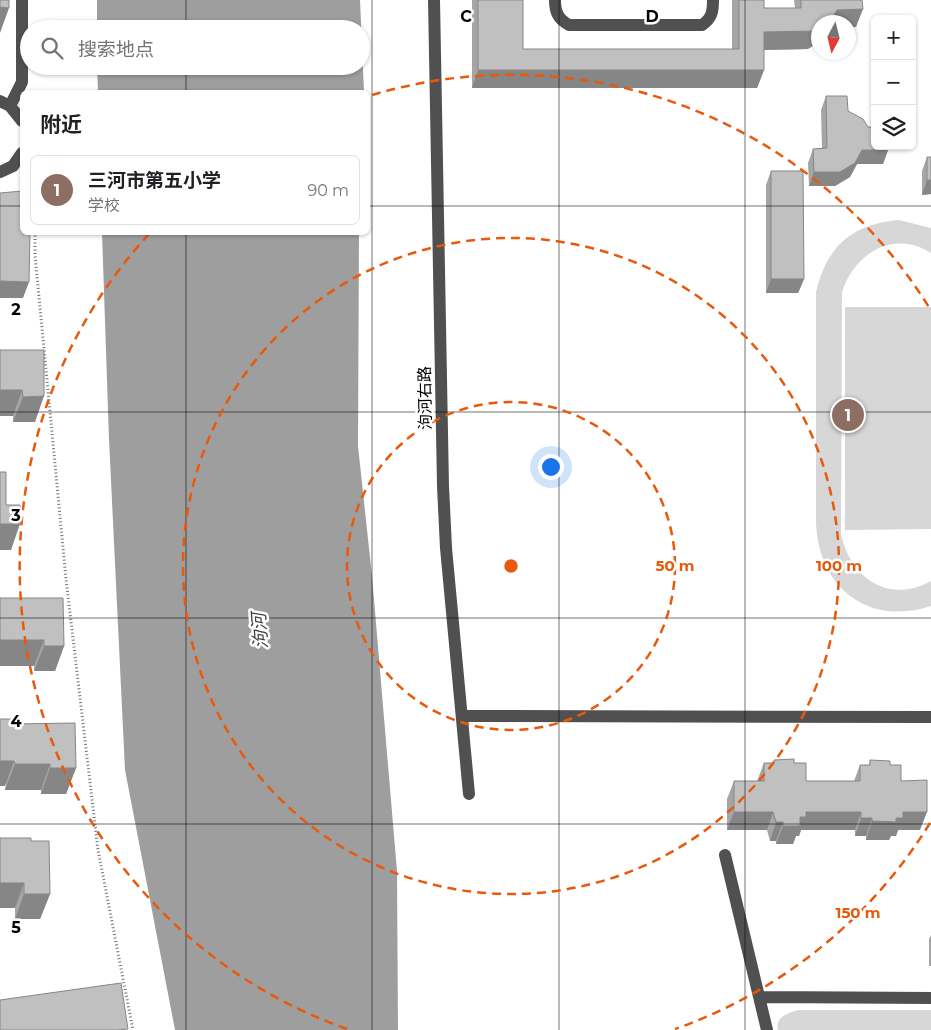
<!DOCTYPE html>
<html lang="zh">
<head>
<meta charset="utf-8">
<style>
	:root { --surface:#fff; --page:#f2f2f2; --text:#202124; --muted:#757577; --line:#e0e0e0; --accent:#000 }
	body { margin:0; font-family:Montserrat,"Noto Sans SC",sans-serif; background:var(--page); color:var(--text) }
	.controls { position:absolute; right:15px; top:15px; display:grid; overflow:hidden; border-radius:8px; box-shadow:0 1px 4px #0004 }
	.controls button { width:45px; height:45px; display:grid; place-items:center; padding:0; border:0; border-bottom:1px solid var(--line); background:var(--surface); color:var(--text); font:25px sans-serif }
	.compass { position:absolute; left:811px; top:15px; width:45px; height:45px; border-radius:50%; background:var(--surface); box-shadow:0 1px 4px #0004; rotate:187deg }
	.you { position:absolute; left:550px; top:466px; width:18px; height:18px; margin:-12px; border:4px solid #fff; border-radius:50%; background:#1a73e8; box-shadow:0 0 0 8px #1a73e833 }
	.badge { display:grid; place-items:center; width:32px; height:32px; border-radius:50%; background:var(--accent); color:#fff; font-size:16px; font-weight:700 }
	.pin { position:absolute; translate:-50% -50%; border:2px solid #fff; box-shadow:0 1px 5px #0006 }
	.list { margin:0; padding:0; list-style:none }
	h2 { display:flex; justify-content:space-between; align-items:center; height:65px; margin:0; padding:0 20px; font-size:21px }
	h2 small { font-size:16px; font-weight:400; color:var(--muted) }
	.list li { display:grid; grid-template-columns:32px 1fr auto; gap:15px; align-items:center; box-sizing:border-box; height:70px; margin:0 10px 10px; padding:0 10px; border:1px solid var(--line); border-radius:8px }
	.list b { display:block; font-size:19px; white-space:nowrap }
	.list p { margin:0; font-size:16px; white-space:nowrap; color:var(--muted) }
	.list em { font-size:16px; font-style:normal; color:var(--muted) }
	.icon { flex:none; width:28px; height:28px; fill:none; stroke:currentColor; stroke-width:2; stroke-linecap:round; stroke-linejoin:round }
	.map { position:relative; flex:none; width:931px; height:1030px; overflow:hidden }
	.search { position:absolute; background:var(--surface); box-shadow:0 1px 4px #0004; left:20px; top:20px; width:350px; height:55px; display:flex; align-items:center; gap:12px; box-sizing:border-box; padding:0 18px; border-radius:28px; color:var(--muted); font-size:19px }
	.panel { position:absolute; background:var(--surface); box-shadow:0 1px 4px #0004; left:20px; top:90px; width:350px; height:145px; border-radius:8px }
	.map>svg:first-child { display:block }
	.green { fill:#d7d7d7 }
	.water { fill:#9e9e9e }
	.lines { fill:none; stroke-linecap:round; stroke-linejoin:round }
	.path { stroke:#727272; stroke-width:3; stroke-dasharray:1 2.5; stroke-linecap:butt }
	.minor { stroke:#505050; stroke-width:12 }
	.wall { fill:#a5a5a5 }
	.shaded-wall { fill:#868686 }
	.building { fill:#c0c0c0; stroke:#868686 }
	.grid { fill:none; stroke:#000; stroke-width:1; stroke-opacity:0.55 }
	.ring { fill:none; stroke:#e8590c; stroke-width:2.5; stroke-dasharray:9 6 }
	.labels { text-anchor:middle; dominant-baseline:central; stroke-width:5; stroke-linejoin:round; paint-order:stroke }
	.street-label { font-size:16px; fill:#000; stroke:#fff }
	.water-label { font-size:18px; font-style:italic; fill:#3f3f3f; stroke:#fff }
	.grid-label { font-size:16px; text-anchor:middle; font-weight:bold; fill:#000; stroke:#fff; stroke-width:5; stroke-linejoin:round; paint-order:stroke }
	.centre { fill:#e8590c; stroke:#fff; stroke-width:2.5 }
	.ring-label { font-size:15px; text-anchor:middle; font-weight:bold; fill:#e8590c; stroke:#fff; stroke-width:5; stroke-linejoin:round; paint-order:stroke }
</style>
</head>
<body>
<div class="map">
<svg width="931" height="1030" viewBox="0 0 931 1030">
	<rect width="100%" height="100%" fill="#fff"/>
	<path class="green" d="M899,220L931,228V253C893,229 854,254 842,292L841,533C849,577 888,605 931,581V606C868,627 818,587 816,522V292C827,246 852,224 899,220Z
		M845,307H931V529L845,530Z
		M798,1010H931V1030H778C775,1017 788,1013 798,1010Z"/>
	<path class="water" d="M97,0H360L364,92H98L97,66H361V29H97Z
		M102,233H359L358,446L372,576L397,871L398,1030H175L125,770L109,439Z"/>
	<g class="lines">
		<path class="path" d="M35,232V255L66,579L98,850L133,1030"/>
		<path class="minor" d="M434,0L443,486L446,548L469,794
			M555,0C555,12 558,19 569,25H702C712,18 713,12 713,0
			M0,101L10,106L22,121
			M10,106L22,82V0
			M0,172L13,166L22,153
			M462,716L931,717
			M725,855L767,1030
			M759,997L931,998"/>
	</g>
	<path class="wall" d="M472,0H523V49H732V0H764V8H795L794,0H862L856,27H848V22H818L808,49L764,50V70L757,88H472Z
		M826,96L848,111L868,127L888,150L883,164H857L850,177L835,186H809L808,163L813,149L822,148L821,110Z
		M927,157H931V194L922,195V171Z
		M771,171L804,279L798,293H766V185Z
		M0,350H44L35,422H13V416H0Z
		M0,598L64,646L55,671H34V666H0Z
		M14,724L76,768L66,794H41V790H5Z
		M774,760L794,763L806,781H854L860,765H869L870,760L890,765L901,781L920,830H898L896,836H891L889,840H866V836H855V830H801L799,836H796L793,844H776V841H770L767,830H727V799L734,781H757L764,763H773Z
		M31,841L50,894L40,919H15V908Z
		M931,935V966H929V939Z"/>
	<path class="shaded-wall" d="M0,7L9,8L0,33Z
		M863,9L856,27H848V22H829L837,10Z
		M818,29V43L808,49L757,50L764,32Z
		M478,70H764L757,88H472Z
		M862,150H888L883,164H857L850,177L835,186H809L814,172Z
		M927,180H931V194L922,195Z
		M771,279H804L798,293H766Z
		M0,281L29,282L23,298H0Z
		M0,390H22L13,416H0Z
		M44,396L35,422H13L23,397Z
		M0,524H20L11,550H0Z
		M0,640H44L34,666H0Z
		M44,646H64L55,671H34Z
		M0,761H14L5,786H0Z
		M15,764H50L41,790H5Z
		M50,768H76L66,794H41Z
		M734,812H773L767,830H727Z
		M806,812H861L855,830H801L799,836H796L793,844H776L783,826Z
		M903,812H927L920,830H898L896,836H891L889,840H866L872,821L896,818Z
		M861,818H872L866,836H855Z
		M776,822H783L776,841H770Z
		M0,883H24L15,908H0Z
		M24,894H50L40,919H15Z"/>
	<path class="building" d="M0,0H9V8L0,7Z
		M478,0H523V49H739V0H764V8H801V0H862L863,9L837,10L830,22H818V29L815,31L764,32V70H478Z
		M826,96H847L848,111L863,119L868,127H875V146H888V150H862L855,163L840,172H814L813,149L827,148Z
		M927,157H931V180H927Z
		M771,171H803L804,279H771Z
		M22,191V232H30L29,282L0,281V193Z
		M0,350H44V396L23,397L22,390H0Z
		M0,472H6V505H20V524H0Z
		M0,598H63L64,646H44V640H0Z
		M0,719H14V724L75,723L76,768H50V764H15L14,761H0Z
		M794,759V763H806V781H860V765H870V760L890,761V765H901V781L927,780V812H903V818H896V822L872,821V818H861V812H806V817H800V826H783V822H776L773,812H734V781H764V763H774V760Z
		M0,838H31V841H49L50,894H24V883H0Z
		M121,983L128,1029L117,1030H0V1000Z"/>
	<path class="grid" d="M186,0V29M372,0V1030M559,0V1030M745,0V1030M186,66V92M0,206H22M368,206H931M186,232V1030M0,412H931M0,618H931M0,824H931"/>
	<g class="ring">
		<circle cx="511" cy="566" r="164"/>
		<circle cx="511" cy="566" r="328"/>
		<path d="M930 823A491 491 0 0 1 675 1029M347 1029A491 491 0 0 1 149 234M372 95A491 491 0 0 1 930 309"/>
	</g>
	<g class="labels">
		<g class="street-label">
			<text transform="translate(425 398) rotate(-91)">泃河右路</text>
		</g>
		<g class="water-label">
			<text transform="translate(260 631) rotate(-94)">泃河</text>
		</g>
	</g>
	<g class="grid-label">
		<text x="466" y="22">C</text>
		<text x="652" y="22">D</text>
		<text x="16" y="315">2</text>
		<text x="16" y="521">3</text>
		<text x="16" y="727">4</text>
		<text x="16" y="933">5</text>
	</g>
	<circle cx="511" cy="566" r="8" class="centre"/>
	<g class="ring-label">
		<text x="675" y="571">50 m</text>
		<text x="839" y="571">100 m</text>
		<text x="858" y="918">150 m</text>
	</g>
</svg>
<div class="controls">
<button>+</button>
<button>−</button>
<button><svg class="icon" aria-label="layers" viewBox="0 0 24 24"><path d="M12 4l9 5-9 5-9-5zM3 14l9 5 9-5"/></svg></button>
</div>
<svg class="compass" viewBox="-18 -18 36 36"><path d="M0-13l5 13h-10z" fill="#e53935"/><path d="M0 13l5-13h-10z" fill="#757577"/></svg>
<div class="you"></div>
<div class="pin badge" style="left:848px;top:415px;background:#8d6e63">1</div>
<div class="search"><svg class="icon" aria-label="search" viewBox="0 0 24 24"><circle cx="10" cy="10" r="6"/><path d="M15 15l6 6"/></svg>搜索地点</div>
<section class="panel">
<h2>附近<small></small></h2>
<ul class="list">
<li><span class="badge" style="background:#8d6e63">1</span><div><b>三河市第五小学</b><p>学校</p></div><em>90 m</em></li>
</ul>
</section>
</div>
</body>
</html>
